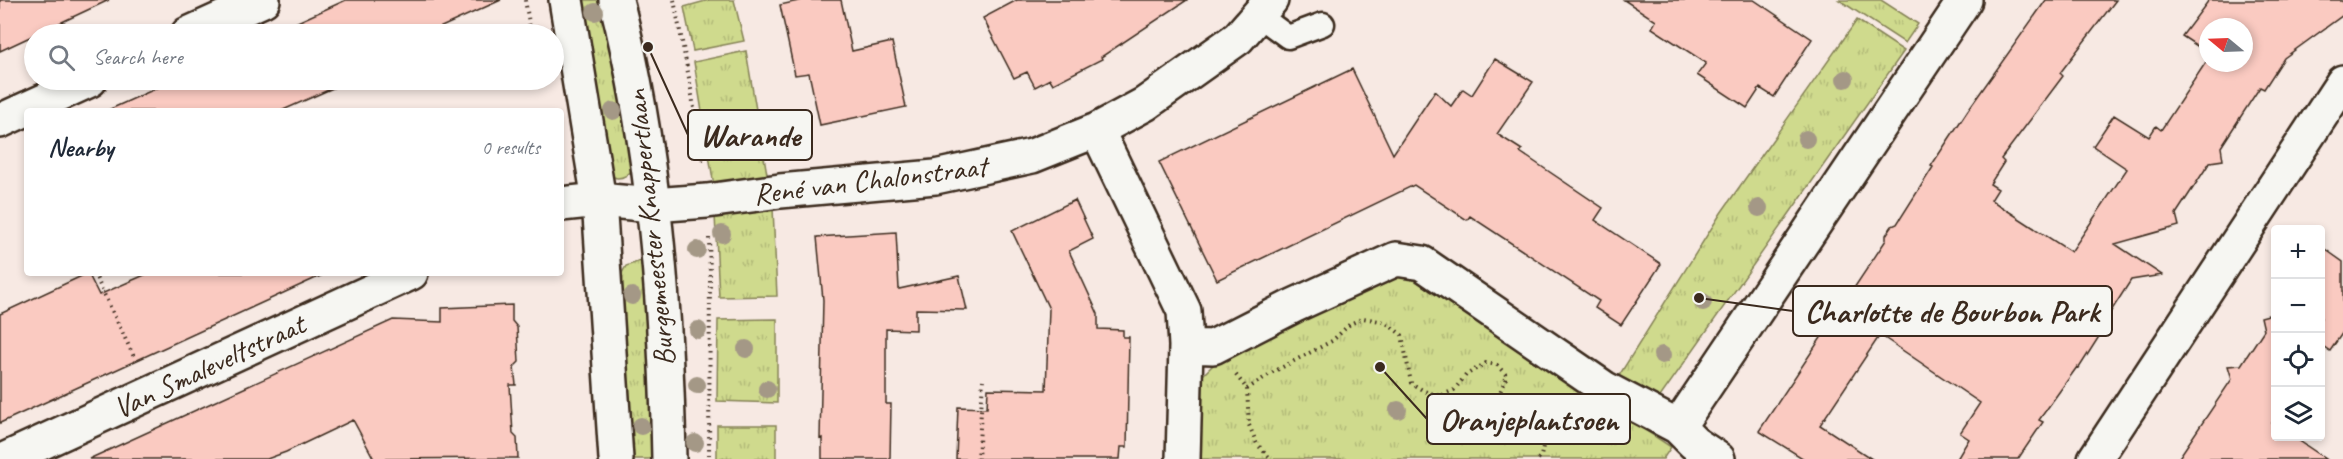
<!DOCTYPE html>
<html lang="en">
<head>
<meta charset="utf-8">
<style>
	:root { --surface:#fff; --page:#f6f6f7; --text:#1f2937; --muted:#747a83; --line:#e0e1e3 }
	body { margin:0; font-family:Caveat,sans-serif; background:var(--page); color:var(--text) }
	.controls { position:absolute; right:18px; bottom:18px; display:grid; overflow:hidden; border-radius:6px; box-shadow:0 3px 9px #0003 }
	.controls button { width:54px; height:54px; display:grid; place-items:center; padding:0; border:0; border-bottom:2px solid var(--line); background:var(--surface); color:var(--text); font:30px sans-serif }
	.compass { position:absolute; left:2199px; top:18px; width:54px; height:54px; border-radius:50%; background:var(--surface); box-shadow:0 3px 9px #0003; rotate:289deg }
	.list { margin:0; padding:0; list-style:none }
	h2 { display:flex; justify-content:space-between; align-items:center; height:78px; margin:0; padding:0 24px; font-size:26px }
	h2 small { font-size:20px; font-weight:400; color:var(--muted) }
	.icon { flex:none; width:33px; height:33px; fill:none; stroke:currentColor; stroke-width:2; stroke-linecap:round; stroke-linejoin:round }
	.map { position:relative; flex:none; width:2343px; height:459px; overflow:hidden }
	.search { position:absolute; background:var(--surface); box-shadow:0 3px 9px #0003; left:24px; top:24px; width:540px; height:66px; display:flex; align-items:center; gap:15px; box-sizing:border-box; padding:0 21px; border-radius:33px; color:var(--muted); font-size:22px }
	.panel { position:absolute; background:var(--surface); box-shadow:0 3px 9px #0003; left:24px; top:108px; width:540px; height:168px; border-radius:6px }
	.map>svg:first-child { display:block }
	.grass { fill:url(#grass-tufts); stroke:#858256; stroke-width:1.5 }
	.building { fill:#facac1; stroke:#3b2a1e; stroke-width:1.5 }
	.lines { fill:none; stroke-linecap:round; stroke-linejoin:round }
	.lane-casing { stroke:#3b2a1e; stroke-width:27 }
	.street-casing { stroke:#3b2a1e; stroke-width:38 }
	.secondary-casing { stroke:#3b2a1e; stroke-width:38 }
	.path { stroke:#3b2a1e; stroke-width:4; stroke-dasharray:1.5 4.5; stroke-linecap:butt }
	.lane { stroke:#f6f6f2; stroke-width:22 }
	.street { stroke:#f6f6f2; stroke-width:33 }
	.secondary { stroke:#f6f6f2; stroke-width:33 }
	.tree { fill:#a49886 }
	.labels { text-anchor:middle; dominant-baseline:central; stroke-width:5; stroke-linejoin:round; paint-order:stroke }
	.street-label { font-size:30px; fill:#3b2a1e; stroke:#f6f6f2 }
	.leader { fill:none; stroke:#3b2a1e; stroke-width:2 }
	.callout-dot { fill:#3b2a1e; stroke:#f6f6f2; stroke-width:2 }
	.callout { fill:#f6f6f2; stroke:#3b2a1e; stroke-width:2 }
	.callout-label { font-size:32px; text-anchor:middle; font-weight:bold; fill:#3b2a1e }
</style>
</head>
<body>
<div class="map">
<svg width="2343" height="459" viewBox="0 0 2343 459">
	<defs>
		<pattern id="grass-tufts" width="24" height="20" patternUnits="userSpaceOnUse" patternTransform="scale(1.5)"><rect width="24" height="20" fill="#cfda8d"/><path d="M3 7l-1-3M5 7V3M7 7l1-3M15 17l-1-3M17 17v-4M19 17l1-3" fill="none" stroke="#b3bb79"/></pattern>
	</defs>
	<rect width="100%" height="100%" fill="#f7e9e3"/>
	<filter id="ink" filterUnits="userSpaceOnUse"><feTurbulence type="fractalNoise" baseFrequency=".0167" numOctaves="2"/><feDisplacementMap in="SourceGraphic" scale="12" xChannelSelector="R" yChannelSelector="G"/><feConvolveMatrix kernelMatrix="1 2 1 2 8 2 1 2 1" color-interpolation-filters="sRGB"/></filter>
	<g filter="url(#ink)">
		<path class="grass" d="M576,0H606L634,168C627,177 618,181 608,175Z
			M709,0H734L744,41L693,51L684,7Z
			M1839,0H1881L1918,24L1905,43Z
			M1857,20L1904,51L1653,407L1615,382L1721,213Z
			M746,51L768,180L714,186L694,62Z
			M773,208L777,296L719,297L715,215Z
			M643,260L660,459H627L617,282L626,266Z
			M1391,275H1408L1418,280L1671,447L1663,459H1196L1200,382L1203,375L1214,364Z
			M777,319V403L717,401L718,320Z
			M717,425H776V459H717Z"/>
		<path class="building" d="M0,0H109L0,51Z
			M346,0H501L426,34H271Z
			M803,0H841L852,51L892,42L906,107L820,125L809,73L795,75L780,5Z
			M1017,0H1187L1101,57L1102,59L1053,84L1050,79L1035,87L1027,72L1014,78L983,18Z
			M1624,0H1754L1812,39L1774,97L1760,88L1747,108L1697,75L1706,63L1652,28L1656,21Z
			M2046,0H2116L2060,73L2063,76L2001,159L2004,162L1990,184L1998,189L1991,200L2071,252L2127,169L2093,146L2114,115L2149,137L2156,126L2161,130L2208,59V63H2244V27H2208V53L2182,36L2209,0H2343V15L2284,58L2264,89L2260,87L2221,147L2223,160L2210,162L2176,214L2179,226L2115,244L2162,275L2131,280L2097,333L2100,335L2079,368L2077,367L2039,420L2043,422L2018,459H1957L1969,439L1960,433L1980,403L1880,335L1820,425L1872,459H1804L1759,431L1886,240V235L1892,226L1897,224L1933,167L1931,166L1968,110Z
			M1495,59L1533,82L1497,134L1522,150L1520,152L1603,208L1595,220L1661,264L1621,325L1595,308L1599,301L1470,216L1467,220L1414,185L1217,280L1159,162L1352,69L1393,154L1435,91L1451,106L1463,89L1472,95Z
			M175,80H351L281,111H106Z
			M1075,200L1093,239L1069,251L1098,314V329L1123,330V337H1129L1127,447H1121L1120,459H956L958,407L987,408L988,389L1046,390L1049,309L1012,231Z
			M896,232L899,289L959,276L967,310L916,309V330L886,329V404H891L890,459H822V438L820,439L823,300L817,237Z
			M2322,247L2343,262V332L2330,351L2324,347L2320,352Z
			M88,273L99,295L149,273H327L0,423V314Z
			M512,305V321L517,327L519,362L514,367L516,385H510L513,434L517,438L518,458L374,459L353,420L286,452L267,459H89L393,320L442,322V308Z
			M2276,313V418L2272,423L2276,425V436H2292L2326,459H2178L2232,379L2228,366L2241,365L2264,330L2261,317Z"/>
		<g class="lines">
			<defs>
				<path id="lane" d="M1258,15L1288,37L1323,24"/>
				<path id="street" d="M188,34L263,0
					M0,121L90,80
					M1097,130L1184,311L1186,346L1183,459
					M561,204L599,200L653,205L707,201L780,191L935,177L1032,156L1097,130L1145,104L1238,38L1271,0
					M1186,346L1213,347L1293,306L1396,259L1422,263L1604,388L1678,427L1694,443L1718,459
					M1678,427L1965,0
					M6,459L411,273
					M2095,459L2343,82"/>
				<path id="secondary" d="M566,0L599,200L616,459
					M616,0C654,150 666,305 669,459"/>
			</defs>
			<use href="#lane" class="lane-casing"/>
			<use href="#street" class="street-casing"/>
			<use href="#secondary" class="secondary-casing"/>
			<path class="path" d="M525,0L531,34
				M674,0L690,83L703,165
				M709,238L710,275L709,455
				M94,273L135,359
				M1236,375L1247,389L1249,425L1257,444L1271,459
				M1247,389L1273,372L1332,341L1350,324L1363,318L1385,322L1402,335L1411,383L1424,391L1440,396L1454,390L1466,375L1486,363L1497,365L1507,376L1492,411L1497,423L1514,426L1547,427
				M978,459L983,380
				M1538,459L1541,456L1547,427L1564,405"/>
			<use href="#lane" class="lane"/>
			<use href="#street" class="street"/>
			<use href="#secondary" class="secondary"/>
		</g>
		<g class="tree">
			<circle cx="595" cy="12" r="9"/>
			<circle cx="1845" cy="79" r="9"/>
			<circle cx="613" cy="111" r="9"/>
			<circle cx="1806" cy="139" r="9"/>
			<circle cx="1759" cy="208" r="9"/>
			<circle cx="722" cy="234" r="9"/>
			<circle cx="697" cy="250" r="9"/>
			<circle cx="632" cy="296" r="9"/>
			<circle cx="1703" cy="302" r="9"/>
			<circle cx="698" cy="330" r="9"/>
			<circle cx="746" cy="349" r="9"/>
			<circle cx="1662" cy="355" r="9"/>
			<circle cx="697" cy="385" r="9"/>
			<circle cx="767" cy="389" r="9"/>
			<circle cx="1398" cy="410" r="9"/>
			<circle cx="641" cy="426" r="9"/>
			<circle cx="695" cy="443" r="9"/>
		</g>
	</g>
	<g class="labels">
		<g class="street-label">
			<text transform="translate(870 180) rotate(-7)">René van Chalonstraat</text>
			<text transform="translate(650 228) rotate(-96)">Burgemeester Knappertlaan</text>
			<text transform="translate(209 366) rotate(-25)">Van Smaleveltstraat</text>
		</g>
	</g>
	<path class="leader" d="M648 47L688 135M1699 298L1793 311M1380 367L1427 419"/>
	<g class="callout-dot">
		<circle cx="648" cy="47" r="6"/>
		<circle cx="1699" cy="298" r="6"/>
		<circle cx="1380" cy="367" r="6"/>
	</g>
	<g class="callout">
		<rect x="688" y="110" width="124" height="50" rx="6"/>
		<rect x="1793" y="286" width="319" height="50" rx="6"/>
		<rect x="1427" y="394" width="203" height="50" rx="6"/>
	</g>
	<g class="callout-label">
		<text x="750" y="146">Warande</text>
		<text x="1952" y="322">Charlotte de Bourbon Park</text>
		<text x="1529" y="430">Oranjeplantsoen</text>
	</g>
</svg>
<div class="controls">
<button>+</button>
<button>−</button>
<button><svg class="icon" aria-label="locate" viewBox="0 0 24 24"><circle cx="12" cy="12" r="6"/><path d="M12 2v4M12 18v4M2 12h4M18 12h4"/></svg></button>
<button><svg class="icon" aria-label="layers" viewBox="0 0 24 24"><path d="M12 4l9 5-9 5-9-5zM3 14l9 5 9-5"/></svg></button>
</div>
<svg class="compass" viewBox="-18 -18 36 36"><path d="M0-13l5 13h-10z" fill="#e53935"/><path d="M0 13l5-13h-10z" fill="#747a83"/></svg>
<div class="search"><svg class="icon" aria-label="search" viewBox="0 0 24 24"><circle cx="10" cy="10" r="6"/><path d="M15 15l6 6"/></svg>Search here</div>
<section class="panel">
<h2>Nearby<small>0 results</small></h2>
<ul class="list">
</ul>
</section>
</div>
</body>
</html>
